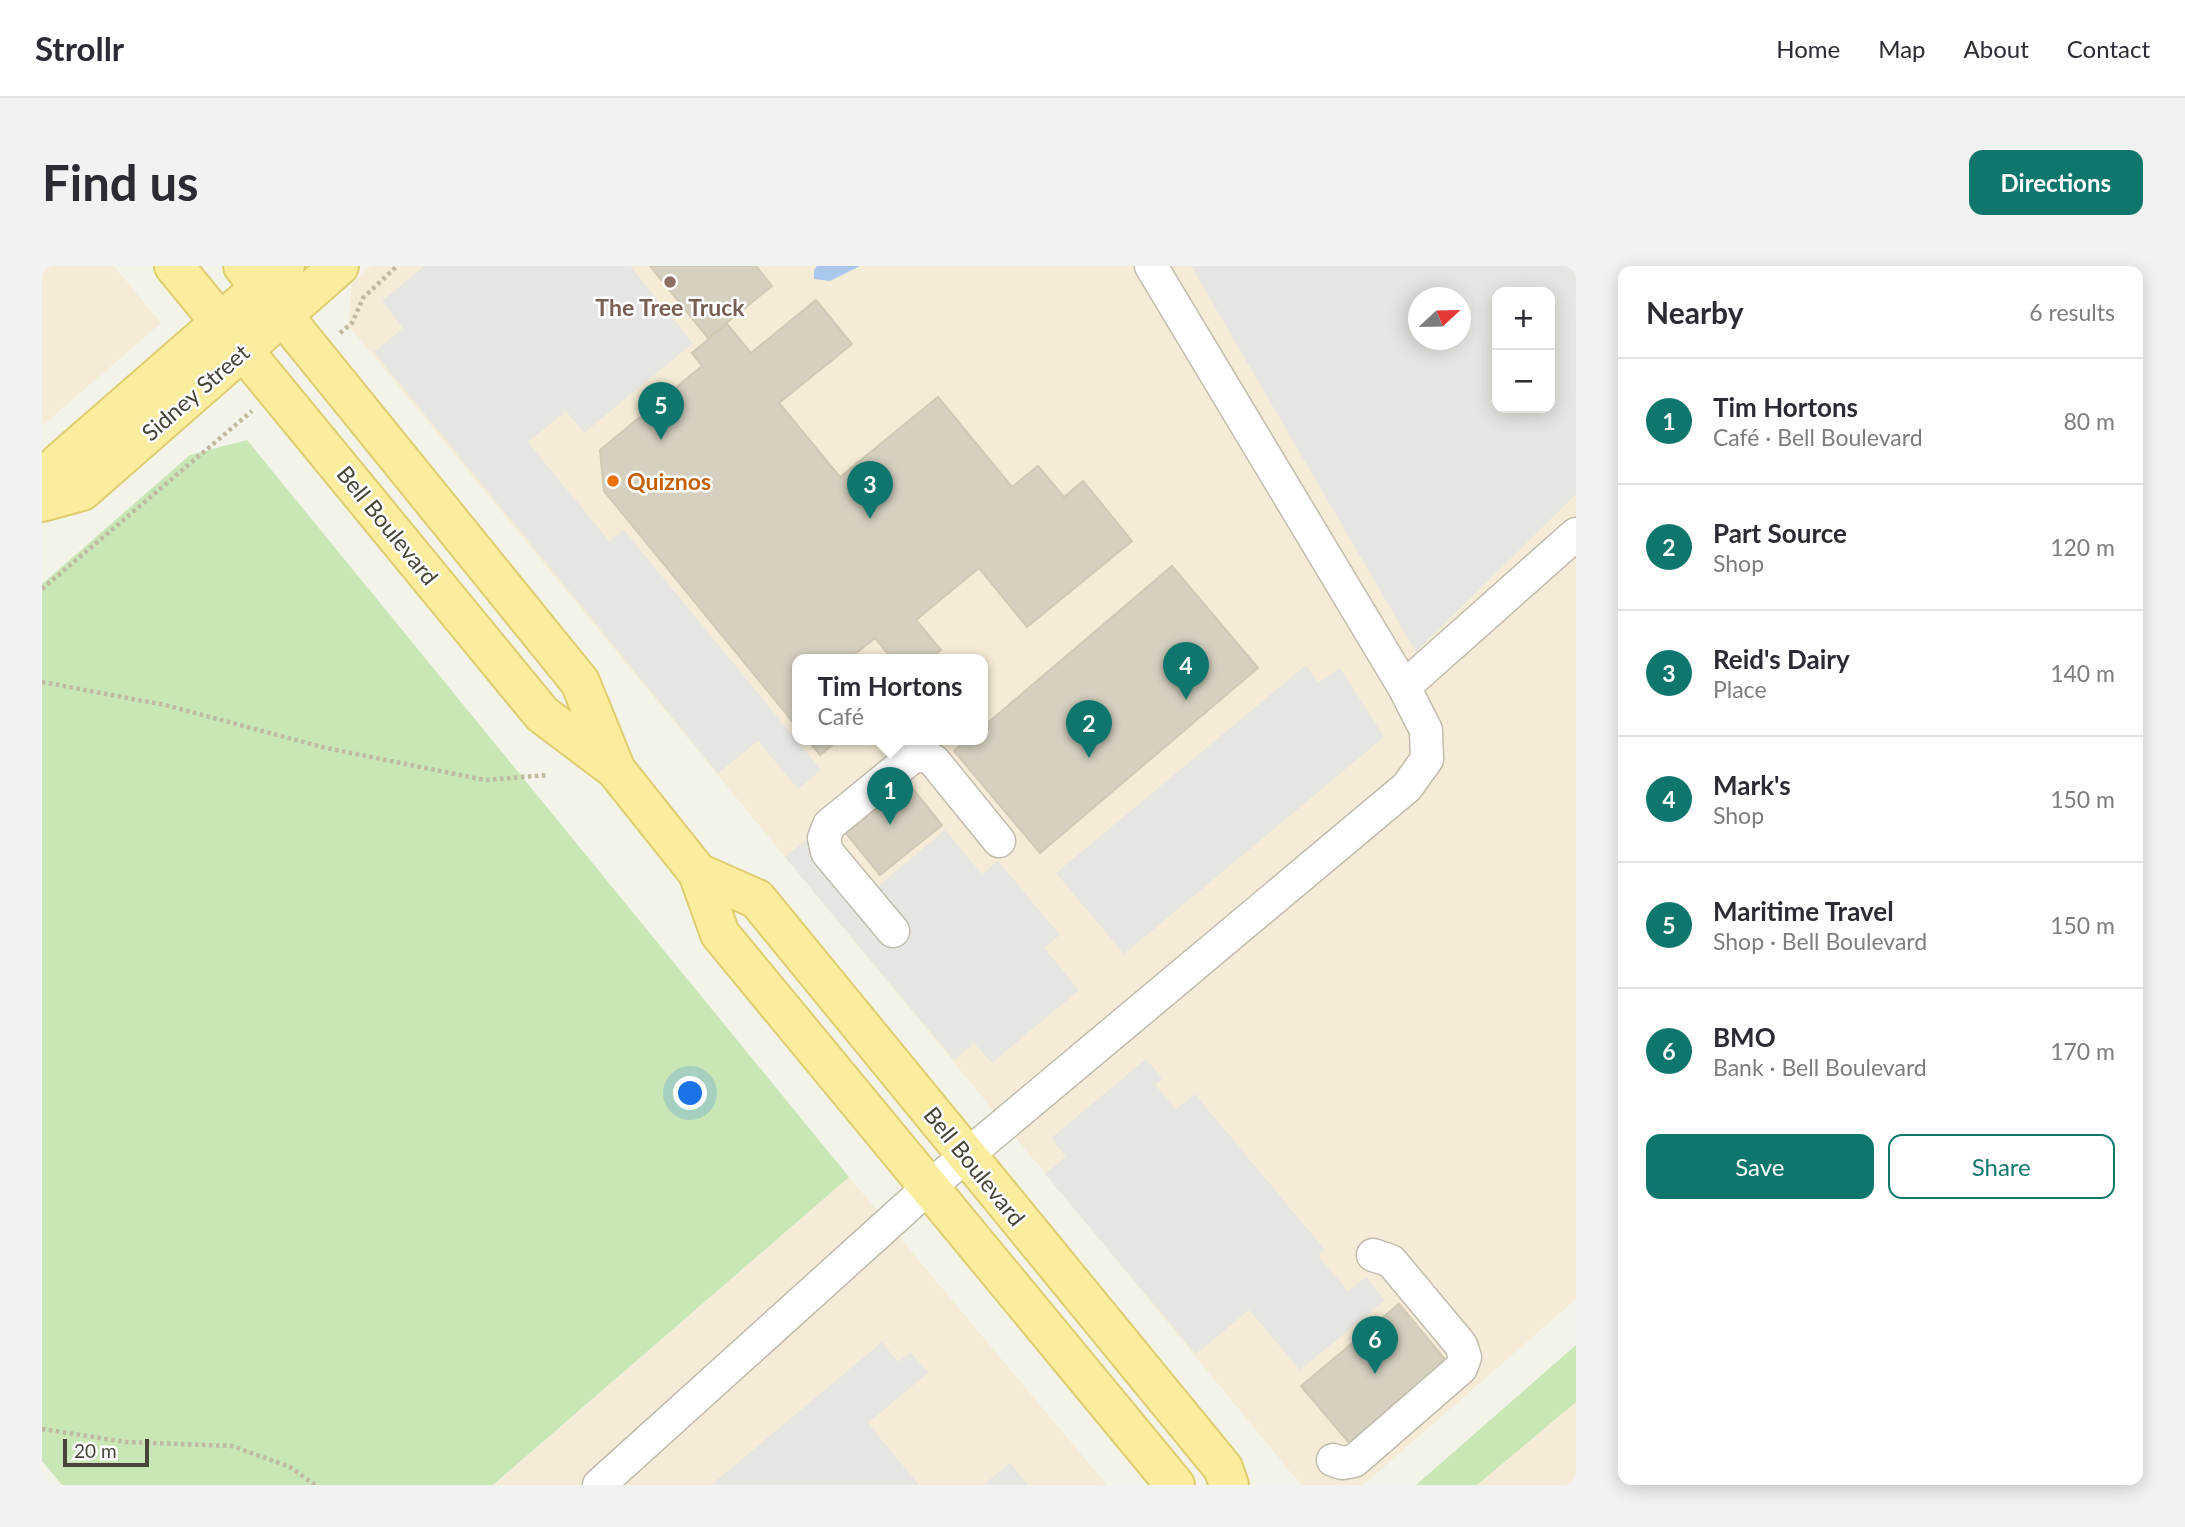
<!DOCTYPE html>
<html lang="en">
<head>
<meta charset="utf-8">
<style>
	:root { --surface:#fff; --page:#f2f2f3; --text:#2b2b33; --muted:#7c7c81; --line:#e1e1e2; --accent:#0f766e }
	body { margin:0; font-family:Lato,sans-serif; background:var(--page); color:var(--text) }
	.controls { position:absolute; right:21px; top:21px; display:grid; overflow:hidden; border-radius:14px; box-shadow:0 4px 18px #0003 }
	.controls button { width:63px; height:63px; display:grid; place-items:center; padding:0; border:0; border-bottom:2px solid var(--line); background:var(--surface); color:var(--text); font:35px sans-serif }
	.compass { position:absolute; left:1366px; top:21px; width:63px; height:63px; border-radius:50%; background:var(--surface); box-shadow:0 4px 18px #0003; rotate:68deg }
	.scale { position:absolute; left:21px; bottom:18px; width:86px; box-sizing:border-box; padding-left:7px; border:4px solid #484438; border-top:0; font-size:19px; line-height:24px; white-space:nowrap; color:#484438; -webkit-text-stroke:5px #fff; paint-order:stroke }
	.you { position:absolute; left:649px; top:828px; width:24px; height:24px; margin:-18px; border:5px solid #fff; border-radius:50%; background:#1a73e8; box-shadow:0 0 0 10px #1a73e833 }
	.badge { display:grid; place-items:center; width:46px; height:46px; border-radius:50%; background:var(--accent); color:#fff; font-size:23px; font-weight:700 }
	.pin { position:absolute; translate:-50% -58px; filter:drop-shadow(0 2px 4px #0008) }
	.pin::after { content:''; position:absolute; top:37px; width:24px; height:21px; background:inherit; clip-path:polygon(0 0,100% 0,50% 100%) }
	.popup { position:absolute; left:750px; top:388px; width:196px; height:91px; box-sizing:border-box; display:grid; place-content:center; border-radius:14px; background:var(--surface); filter:drop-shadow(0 2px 5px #0005); font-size:23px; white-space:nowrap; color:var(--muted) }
	.popup b { font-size:26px; color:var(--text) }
	.popup::after { content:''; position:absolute; left:50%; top:100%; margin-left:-14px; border:14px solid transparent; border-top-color:var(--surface) }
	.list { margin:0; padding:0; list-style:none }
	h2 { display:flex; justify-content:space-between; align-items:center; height:91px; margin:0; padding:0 28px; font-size:30px }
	h2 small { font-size:23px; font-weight:400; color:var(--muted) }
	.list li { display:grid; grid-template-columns:46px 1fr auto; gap:21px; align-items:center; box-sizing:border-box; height:126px; padding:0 28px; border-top:2px solid var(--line) }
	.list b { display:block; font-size:26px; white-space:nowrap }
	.list p { margin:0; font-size:23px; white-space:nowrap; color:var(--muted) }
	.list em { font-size:23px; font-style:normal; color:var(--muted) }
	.actions { display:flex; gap:14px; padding:21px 28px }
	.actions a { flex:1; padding:16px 0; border:2px solid var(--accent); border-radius:14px; text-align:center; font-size:24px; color:var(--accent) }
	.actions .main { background:var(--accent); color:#fff }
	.map { position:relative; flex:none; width:1534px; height:1219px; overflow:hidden; border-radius:14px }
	header { display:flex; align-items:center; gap:42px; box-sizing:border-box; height:98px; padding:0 35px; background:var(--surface); border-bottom:2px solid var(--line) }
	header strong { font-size:33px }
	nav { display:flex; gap:38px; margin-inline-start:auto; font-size:24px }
	.intro { display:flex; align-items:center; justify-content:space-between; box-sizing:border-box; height:168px; padding:0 42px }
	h1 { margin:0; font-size:49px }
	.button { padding:18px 32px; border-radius:14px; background:var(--accent); color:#fff; font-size:24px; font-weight:700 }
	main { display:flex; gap:42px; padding:0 42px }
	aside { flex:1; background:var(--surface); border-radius:14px; box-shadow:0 4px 18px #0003 }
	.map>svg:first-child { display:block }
	.commercial { fill:#f5ecd7; fill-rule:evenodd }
	.green { fill:#c9e6b5 }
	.parking { fill:#e6e5e1; fill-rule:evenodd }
	.water { fill:#a9c8ee }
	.building { fill:#d5d0c0; stroke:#d0c9b3; stroke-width:2 }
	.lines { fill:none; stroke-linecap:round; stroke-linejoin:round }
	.minor-casing { stroke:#c0bcad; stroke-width:35 }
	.major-casing { stroke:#dfcd6d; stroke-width:42 }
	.path { stroke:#c1b99f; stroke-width:4.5; stroke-dasharray:3.5 3.5; stroke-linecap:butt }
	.minor { stroke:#fff; stroke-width:32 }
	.major { stroke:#faed9d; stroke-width:38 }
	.education-dot { fill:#8d6e63; stroke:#fff; stroke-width:2.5 }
	.food-dot { fill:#e8710a; stroke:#fff; stroke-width:2.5 }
	.labels { text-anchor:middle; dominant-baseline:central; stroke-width:5; stroke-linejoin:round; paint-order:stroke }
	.education-label { font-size:23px; font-weight:bold; fill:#785e54; stroke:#fff }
	.street-label { font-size:23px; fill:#484438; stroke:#fff }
	.food-label { font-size:23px; font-weight:bold; fill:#c56008; stroke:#fff; text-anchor:start }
</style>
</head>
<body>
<header>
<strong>Strollr</strong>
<nav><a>Home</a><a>Map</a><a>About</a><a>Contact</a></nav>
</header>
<div class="intro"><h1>Find us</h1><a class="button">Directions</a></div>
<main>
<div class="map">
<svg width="1534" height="1219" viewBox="0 0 1534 1219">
	<rect width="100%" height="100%" fill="#f4f3ea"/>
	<path class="commercial" d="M0,0H72L119,57L0,160Z
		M329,0H1534V1033L1321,1219H1259L306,59L310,17ZM1455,26H1508V142H1455ZM1377,32H1419V74H1377ZM755,393H941V473H755Z
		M807,911L1065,1219H452Z
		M1534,1117V1219H1413Z"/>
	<path class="green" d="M205,174L807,911L451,1219H20L0,1195V318L148,189Z
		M1534,1079V1136L1435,1219H1374Z"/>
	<path class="parking" d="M382,0H588L651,77L542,167L524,145L486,176L567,275L582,264L779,504L756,523L716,475L676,507L332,86L361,62L340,35Z
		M1149,0H1534V228L1374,386ZM1508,26V142H1455V26ZM1377,32H1419V74H1377Z
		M1264,399L1276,417L1298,402L1342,471L1082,688L1014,607Z
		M903,564L940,608L956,595L1018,669L1002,682L1037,724L950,797L932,777L912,794L743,591L764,574L816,637Z
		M1104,793L1120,812L1113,819L1134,843L1153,828L1283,984L1276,990L1306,1025L1324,1011L1343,1034L1258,1104L1207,1044L1154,1088L1003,908L1024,891L1009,872Z
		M840,1076L856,1096L869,1086L886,1107L826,1157L877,1219H669Z
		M968,1197L986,1219H941Z"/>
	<path class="water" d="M775,0H818L788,15L772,13V4Z"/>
	<path class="building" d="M608,0H714L730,20L666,72Z
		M774,34L810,78L737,137L798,211L896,131L970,221L996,200L1022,231L1041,215L1090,275L985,361L937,302L874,354L899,384L889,393H850L833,372L807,393H755V461L562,225L558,184L660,100L650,87L685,58L709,87Z
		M1130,300L1216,402L998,587L912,485L926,473H941V461Z
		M765,473H798L778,489Z
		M859,508L900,559L838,609L797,559Z
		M1357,1038L1406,1097L1309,1179L1259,1120Z"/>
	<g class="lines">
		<defs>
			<path id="minor" d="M1362,421L1534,268
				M851,665L785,586L782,572L787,559L869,492L881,489L892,495L957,575
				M1291,1194L1300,1197L1312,1195L1419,1102L1423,1091L1419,1079L1349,995L1331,989
				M557,1219L887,921L1365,521L1385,493L1384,464L1362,421L1109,0"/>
			<path id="major" d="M132,0L500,448L573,503L656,607L678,668L1133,1219
				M201,0L538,416L573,502
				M0,226L17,197L243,0
				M0,236L40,225L297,0
				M656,607L715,633L1181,1202L1187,1219"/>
		</defs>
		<use href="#minor" class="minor-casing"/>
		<use href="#major" class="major-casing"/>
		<path class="path" d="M298,67L310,57L321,32L355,0
			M0,323L210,145
			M0,416L123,439L284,482L443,514L505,509
			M0,1163L84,1176L190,1180L248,1201L273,1219"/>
		<use href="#minor" class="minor"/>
		<use href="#major" class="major"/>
	</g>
	<circle class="education-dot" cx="628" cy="16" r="7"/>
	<circle class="food-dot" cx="571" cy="215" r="7"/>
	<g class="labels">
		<g class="education-label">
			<text x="628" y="41">The Tree Truck</text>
		</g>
		<g class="street-label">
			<text transform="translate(153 126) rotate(-41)">Sidney Street</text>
			<text transform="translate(346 259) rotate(51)">Bell Boulevard</text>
			<text transform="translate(933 900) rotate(51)">Bell Boulevard</text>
		</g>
		<g class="food-label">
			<text x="585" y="215">Quiznos</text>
		</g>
	</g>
</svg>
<div class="controls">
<button>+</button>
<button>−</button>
</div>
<svg class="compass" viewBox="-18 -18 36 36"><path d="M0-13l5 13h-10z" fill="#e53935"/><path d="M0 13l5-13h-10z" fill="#7c7c81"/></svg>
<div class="scale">20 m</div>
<div class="you"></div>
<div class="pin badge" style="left:848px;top:559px">1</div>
<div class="popup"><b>Tim Hortons</b>Café</div>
<div class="pin badge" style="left:1047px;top:492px">2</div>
<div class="pin badge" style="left:828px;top:253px">3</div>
<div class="pin badge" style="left:1144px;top:434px">4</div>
<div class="pin badge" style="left:619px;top:174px">5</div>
<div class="pin badge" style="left:1333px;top:1108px">6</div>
</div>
<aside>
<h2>Nearby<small>6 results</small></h2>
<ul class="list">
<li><span class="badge">1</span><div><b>Tim Hortons</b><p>Café · Bell Boulevard</p></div><em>80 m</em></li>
<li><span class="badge">2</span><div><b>Part Source</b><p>Shop</p></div><em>120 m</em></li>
<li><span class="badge">3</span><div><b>Reid's Dairy</b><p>Place</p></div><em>140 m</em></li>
<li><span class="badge">4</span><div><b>Mark's</b><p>Shop</p></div><em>150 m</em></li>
<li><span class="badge">5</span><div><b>Maritime Travel</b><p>Shop · Bell Boulevard</p></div><em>150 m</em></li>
<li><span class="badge">6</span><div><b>BMO</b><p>Bank · Bell Boulevard</p></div><em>170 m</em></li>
</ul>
<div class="actions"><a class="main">Save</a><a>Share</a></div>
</aside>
</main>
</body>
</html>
